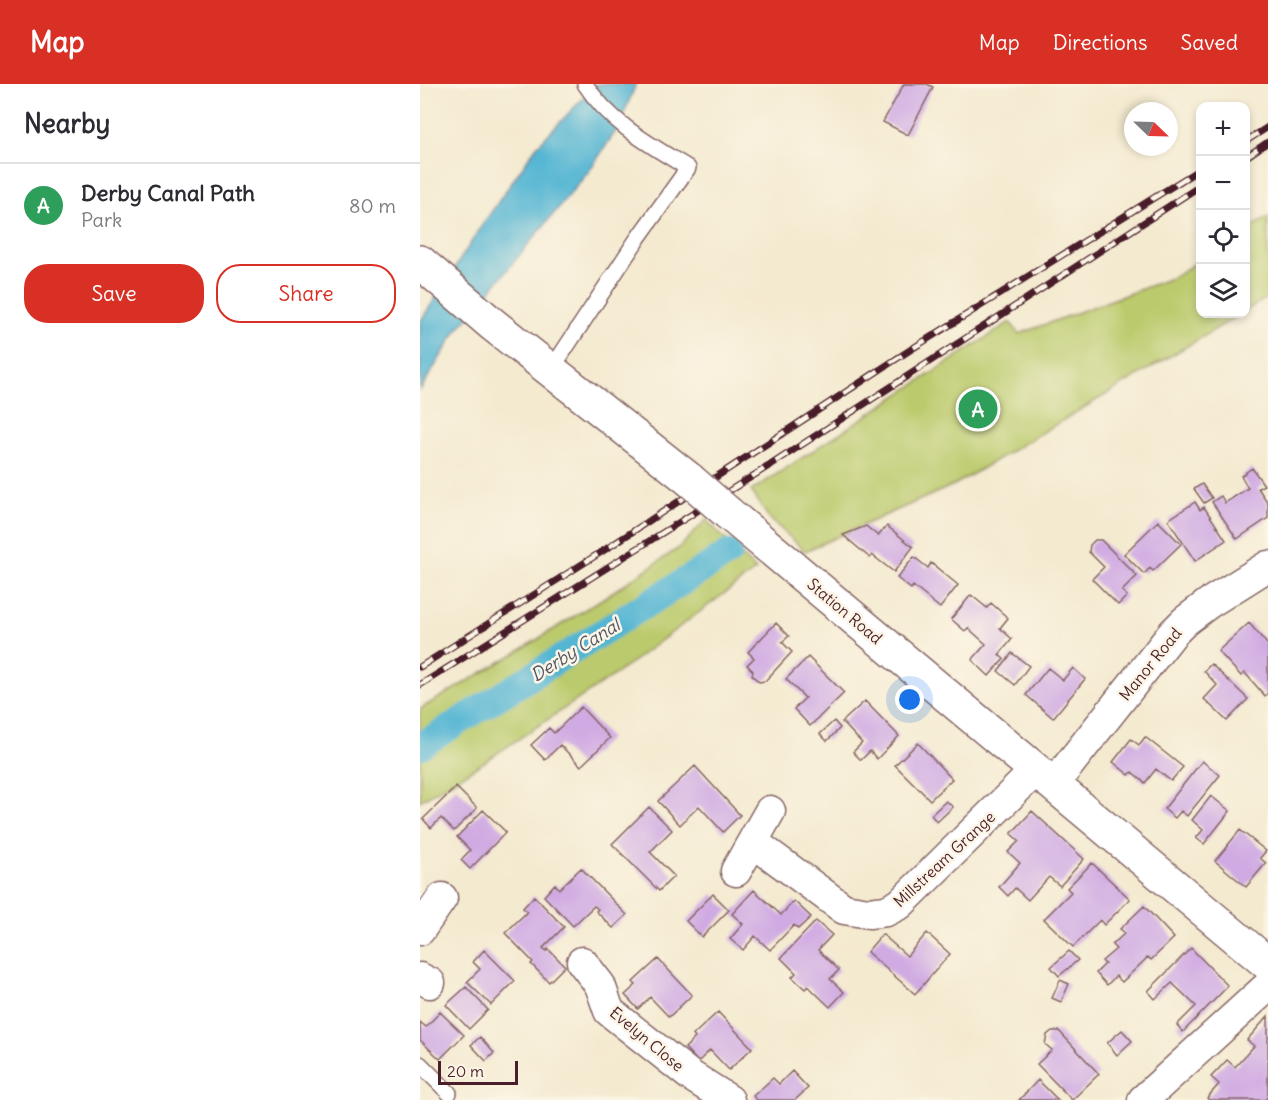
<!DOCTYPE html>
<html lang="en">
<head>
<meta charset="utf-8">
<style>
	:root { --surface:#fff; --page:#f7f7f7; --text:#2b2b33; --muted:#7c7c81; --line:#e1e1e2; --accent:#d93025 }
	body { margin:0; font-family:Delius,sans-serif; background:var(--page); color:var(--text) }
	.controls { position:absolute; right:18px; top:18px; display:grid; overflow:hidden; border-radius:12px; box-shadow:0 3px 9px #0003 }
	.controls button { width:54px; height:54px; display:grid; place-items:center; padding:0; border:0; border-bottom:2px solid var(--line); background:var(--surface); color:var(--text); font:30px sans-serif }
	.compass { position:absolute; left:704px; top:18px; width:54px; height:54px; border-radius:50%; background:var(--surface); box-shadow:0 3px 9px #0003; rotate:113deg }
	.scale { position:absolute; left:18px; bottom:15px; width:80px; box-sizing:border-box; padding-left:6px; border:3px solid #4a1f2b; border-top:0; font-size:16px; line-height:21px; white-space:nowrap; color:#4a1f2b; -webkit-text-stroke:4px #fcf5e5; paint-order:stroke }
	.you { position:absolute; left:490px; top:616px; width:21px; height:21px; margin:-15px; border:4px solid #fff; border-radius:50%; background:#1a73e8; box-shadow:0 0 0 9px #1a73e833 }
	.badge { display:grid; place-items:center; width:39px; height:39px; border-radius:50%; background:var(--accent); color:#fff; font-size:20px; font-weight:700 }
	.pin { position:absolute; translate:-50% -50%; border:3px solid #fff; box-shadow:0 2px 6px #0006 }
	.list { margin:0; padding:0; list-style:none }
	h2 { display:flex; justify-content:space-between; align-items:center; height:78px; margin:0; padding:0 24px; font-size:26px }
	h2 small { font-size:20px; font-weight:400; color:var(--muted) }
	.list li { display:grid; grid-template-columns:39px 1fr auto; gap:18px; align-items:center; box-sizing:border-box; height:84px; padding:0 24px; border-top:2px solid var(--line) }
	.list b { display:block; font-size:22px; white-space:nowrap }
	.list p { margin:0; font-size:20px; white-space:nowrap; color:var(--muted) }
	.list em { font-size:20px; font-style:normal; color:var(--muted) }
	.actions { display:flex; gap:12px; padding:18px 24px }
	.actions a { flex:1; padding:14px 0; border:2px solid var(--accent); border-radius:24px; text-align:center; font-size:21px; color:var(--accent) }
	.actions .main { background:var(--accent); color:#fff }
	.icon { flex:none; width:33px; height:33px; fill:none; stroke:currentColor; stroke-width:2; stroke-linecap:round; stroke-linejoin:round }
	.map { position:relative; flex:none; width:848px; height:1016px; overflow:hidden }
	header { display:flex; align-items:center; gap:36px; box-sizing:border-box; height:84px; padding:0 30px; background:var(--accent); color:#fff }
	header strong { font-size:28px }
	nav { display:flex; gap:33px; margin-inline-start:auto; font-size:21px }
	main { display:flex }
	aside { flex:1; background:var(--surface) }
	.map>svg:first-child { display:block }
	.green { fill:#bbca6c; stroke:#82744c; stroke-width:1.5 }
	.water { fill:#54b6d3; stroke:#4f6a7f; stroke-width:1.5 }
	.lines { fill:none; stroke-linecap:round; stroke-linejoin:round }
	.canal { stroke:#54b6d3; stroke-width:27 }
	.building { fill:#d0abe3 }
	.lane-casing { stroke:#866665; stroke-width:18 }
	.street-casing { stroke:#866665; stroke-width:33 }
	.secondary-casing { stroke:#866665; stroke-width:36 }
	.lane { stroke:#fff; stroke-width:15 }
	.street { stroke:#fff; stroke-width:30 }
	.secondary { stroke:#fff; stroke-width:33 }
	.rail-casing { stroke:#4a1f2b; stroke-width:7 }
	.rail { stroke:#fcf5e5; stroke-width:4.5; stroke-dasharray:14; stroke-linecap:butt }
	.secondary-bridge-casing { stroke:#866665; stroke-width:36; stroke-linecap:butt }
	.secondary-bridge { stroke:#fff; stroke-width:33 }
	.labels { text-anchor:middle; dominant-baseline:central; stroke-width:5; stroke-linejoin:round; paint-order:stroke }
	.street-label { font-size:16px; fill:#4a1f2b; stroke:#fcf5e5 }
	.water-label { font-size:18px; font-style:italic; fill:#4e5466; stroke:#fcf5e5 }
</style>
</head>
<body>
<header>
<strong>Map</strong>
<nav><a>Map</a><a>Directions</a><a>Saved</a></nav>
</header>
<main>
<aside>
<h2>Nearby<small></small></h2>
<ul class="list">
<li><span class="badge" style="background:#2e9e5b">A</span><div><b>Derby Canal Path</b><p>Park</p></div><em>80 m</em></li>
</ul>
<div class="actions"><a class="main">Save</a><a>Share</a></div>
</aside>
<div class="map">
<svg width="848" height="1016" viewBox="0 0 848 1016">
	<rect width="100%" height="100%" fill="#fcf5e5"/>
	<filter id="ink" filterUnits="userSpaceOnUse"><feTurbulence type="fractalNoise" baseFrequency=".0167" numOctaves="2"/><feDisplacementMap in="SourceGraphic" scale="12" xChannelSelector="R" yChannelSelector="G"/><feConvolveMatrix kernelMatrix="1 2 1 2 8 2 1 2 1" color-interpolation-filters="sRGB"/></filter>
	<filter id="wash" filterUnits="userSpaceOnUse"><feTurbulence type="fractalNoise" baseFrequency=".008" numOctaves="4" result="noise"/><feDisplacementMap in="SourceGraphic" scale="24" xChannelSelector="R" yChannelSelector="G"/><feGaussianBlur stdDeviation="1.35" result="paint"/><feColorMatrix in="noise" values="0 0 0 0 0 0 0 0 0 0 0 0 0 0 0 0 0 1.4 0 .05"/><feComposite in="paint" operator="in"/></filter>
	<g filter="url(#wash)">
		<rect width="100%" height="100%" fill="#f4ead0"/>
		<path class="green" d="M848,133V213L826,227V147Z
			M780,176V230H821L536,400L385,467L349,434L331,407L590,238L599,250L754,193Z
			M286,436L336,486L196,590L61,680L0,717V625L99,567L185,513L259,464Z"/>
		<path class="water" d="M177,0H216L198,44L169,87L36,248L0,306V238L61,143L116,63Z"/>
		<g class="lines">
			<path class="canal" d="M0,662L309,469"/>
		</g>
		<g id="blocks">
			<path class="building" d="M484,0H507L513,3L488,51L463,38Z
				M832,384L844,401L838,404L848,419V434L817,455L792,418L801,412L805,419L828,404L821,392Z
				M782,400L792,414L784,419L774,405Z
				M775,418L780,426L784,423L806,456L775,477L748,436Z
				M738,437L761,460L733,487L730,484L724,490L704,470Z
				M446,442L458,452L467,442L493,463L474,488L452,471L450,474L423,451Z
				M675,456H681L717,492L702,507L707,512L698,521L672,495L684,483L669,468L670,461Z
				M494,473L508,484L511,479L538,501L520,524L493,502L491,505L477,494Z
				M551,511L567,524L571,519L588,534L580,544L592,555L579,571L584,575L569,592L552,576L566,560L548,544L545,547L531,535Z
				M356,539L369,552L362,558L372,568L345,597L339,598L332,591L333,587L327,581L334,574L328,568Z
				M829,539L848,561V609L845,612L825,589L821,592L798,567Z
				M592,569L609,582L595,601L578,587Z
				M388,573L424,609L390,642L374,625L385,614L366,595Z
				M791,580L828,615L807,637L784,615L797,601L784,587Z
				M628,584L643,596L653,584L665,595L633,634L606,611Z
				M445,617L479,652L457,675L450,667L441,676L433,668L442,659L422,638Z
				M161,623L190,654L161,682L140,661L125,676L111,661L129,644L134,649Z
				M414,637L420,644L407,657L400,650Z
				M725,653L763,683L751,697L736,685L725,699L712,688L709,691L693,678L711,655L719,661Z
				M498,659L532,695L510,716L475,681Z
				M782,677L800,691L767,732L761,727L755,734L744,725Z
				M275,682L320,731L303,748L279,722L260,741L238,717Z
				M36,703L57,724L34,747L21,734L11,744L3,735Z
				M791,712L810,727L784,760L776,754L783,746L772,736Z
				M526,717L533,723L517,738L511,731Z
				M229,723L252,746L230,768L254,792L239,807L192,760Z
				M63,726L86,748L50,785L41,776L50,766L37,753Z
				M612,727L664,775L640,802L629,793L608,816L595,804L588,812L579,803L600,779L588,768L599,757L591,750Z
				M820,746L846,767L840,774L846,779L826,803L795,777Z
				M672,779L710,815L684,841L680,836L653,863L624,835L651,808L647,804Z
				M161,784L207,831L193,844L176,827L178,825L174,822L153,842L124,812L135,800L139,805Z
				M334,806L361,831L374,817L391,833L378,845L374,841L350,866L335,852L323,866L310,855L323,840L312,830Z
				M293,810L309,826L282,853L266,837Z
				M114,812L144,843L123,864L127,867L128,865L145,882L129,898L111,880L113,878L85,849L107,828L103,824Z
				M724,822L754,854L731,876L728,873L702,898L696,892L687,901L676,889L685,880L682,877L696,865L692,861L705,849L700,845Z
				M396,837L412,851L398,866L419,886L410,895L424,908L410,923L388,902L385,905L372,893L376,889L361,874Z
				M507,849L530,870L495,910L447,868L462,850L487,872Z
				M771,864L808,902L763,948L757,941L776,922L752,899L735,915L728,907Z
				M64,866L95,897L71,921L47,898L60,885L53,878Z
				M649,867L658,876L639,892L631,883Z
				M238,875L272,911L249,933L230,913L218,925L205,911L216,901L213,898Z
				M640,896L649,900L641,918L632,914Z
				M46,903L68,926L49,945L26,921Z
				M20,928L44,951L20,975L0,956V938L6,943Z
				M298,928L332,964L309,986L290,966L278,978L265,964L275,954L273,951Z
				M848,932V1012L845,1016H789L787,1014L799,1000L791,993L807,976L815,983L834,962L827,956Z
				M702,946L712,957L697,971L687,959Z
				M632,947H639L679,990L652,1016L617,980L632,966L625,960L627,951Z
				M60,953L74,969L66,977L51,961Z
				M372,987L388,1004L375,1016H337L333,1012L353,994L359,1000Z
				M618,996L638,1016H599Z"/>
		</g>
	</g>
	<g filter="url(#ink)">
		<use href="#blocks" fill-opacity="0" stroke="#866665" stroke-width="1.5"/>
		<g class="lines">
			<defs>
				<path id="lane" d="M131,286L218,154L268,84C229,60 190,39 165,0
					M0,980L29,1009"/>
				<path id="street" d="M633,701L753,549L765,537L789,519L848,482
					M333,758L424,825L449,829L466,827L480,820L615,687
					M316,787L350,727
					M0,846L22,814
					M162,878L180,901L189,927L271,992L309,1016
					M0,894L10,899
					M723,1016L848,902"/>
				<path id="secondary" d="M0,178L72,240L270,396
					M308,429L848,880"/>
			</defs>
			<use href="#lane" class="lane-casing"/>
			<use href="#street" class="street-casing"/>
			<use href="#secondary" class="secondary-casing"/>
			<use href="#lane" class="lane"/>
			<use href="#street" class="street"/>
			<use href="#secondary" class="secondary"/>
			<defs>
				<path id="rail" d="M826,57L848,43
					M826,73L848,58
					M0,583L186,465L490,266L780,85
					M0,601L352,380L780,102"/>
			</defs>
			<use href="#rail" class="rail-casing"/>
			<use href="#rail" class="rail"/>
			<defs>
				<path id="secondary-bridge" d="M270,396L308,429"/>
			</defs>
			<use href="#secondary-bridge" class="secondary-bridge-casing"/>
			<use href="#secondary-bridge" class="secondary-bridge"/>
		</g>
	</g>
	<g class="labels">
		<g class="street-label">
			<text transform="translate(425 527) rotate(40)">Station Road</text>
			<text transform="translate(730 580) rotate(-51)">Manor Road</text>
			<text transform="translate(524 775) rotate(-43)">Millstream Grange</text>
			<text transform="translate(227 955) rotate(40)">Evelyn Close</text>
		</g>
		<g class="water-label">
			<text transform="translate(155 566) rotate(-32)">Derby Canal</text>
		</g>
	</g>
</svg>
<div class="controls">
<button>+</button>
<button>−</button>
<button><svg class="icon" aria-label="locate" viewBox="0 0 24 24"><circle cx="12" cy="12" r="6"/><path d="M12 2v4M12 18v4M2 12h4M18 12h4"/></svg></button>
<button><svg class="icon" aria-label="layers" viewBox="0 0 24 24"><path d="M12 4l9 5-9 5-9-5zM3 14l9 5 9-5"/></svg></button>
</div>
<svg class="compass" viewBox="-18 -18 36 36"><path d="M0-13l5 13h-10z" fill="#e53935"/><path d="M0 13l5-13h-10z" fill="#7c7c81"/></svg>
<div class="scale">20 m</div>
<div class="you"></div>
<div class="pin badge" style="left:558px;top:325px;background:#2e9e5b">A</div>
</div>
</main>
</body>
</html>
